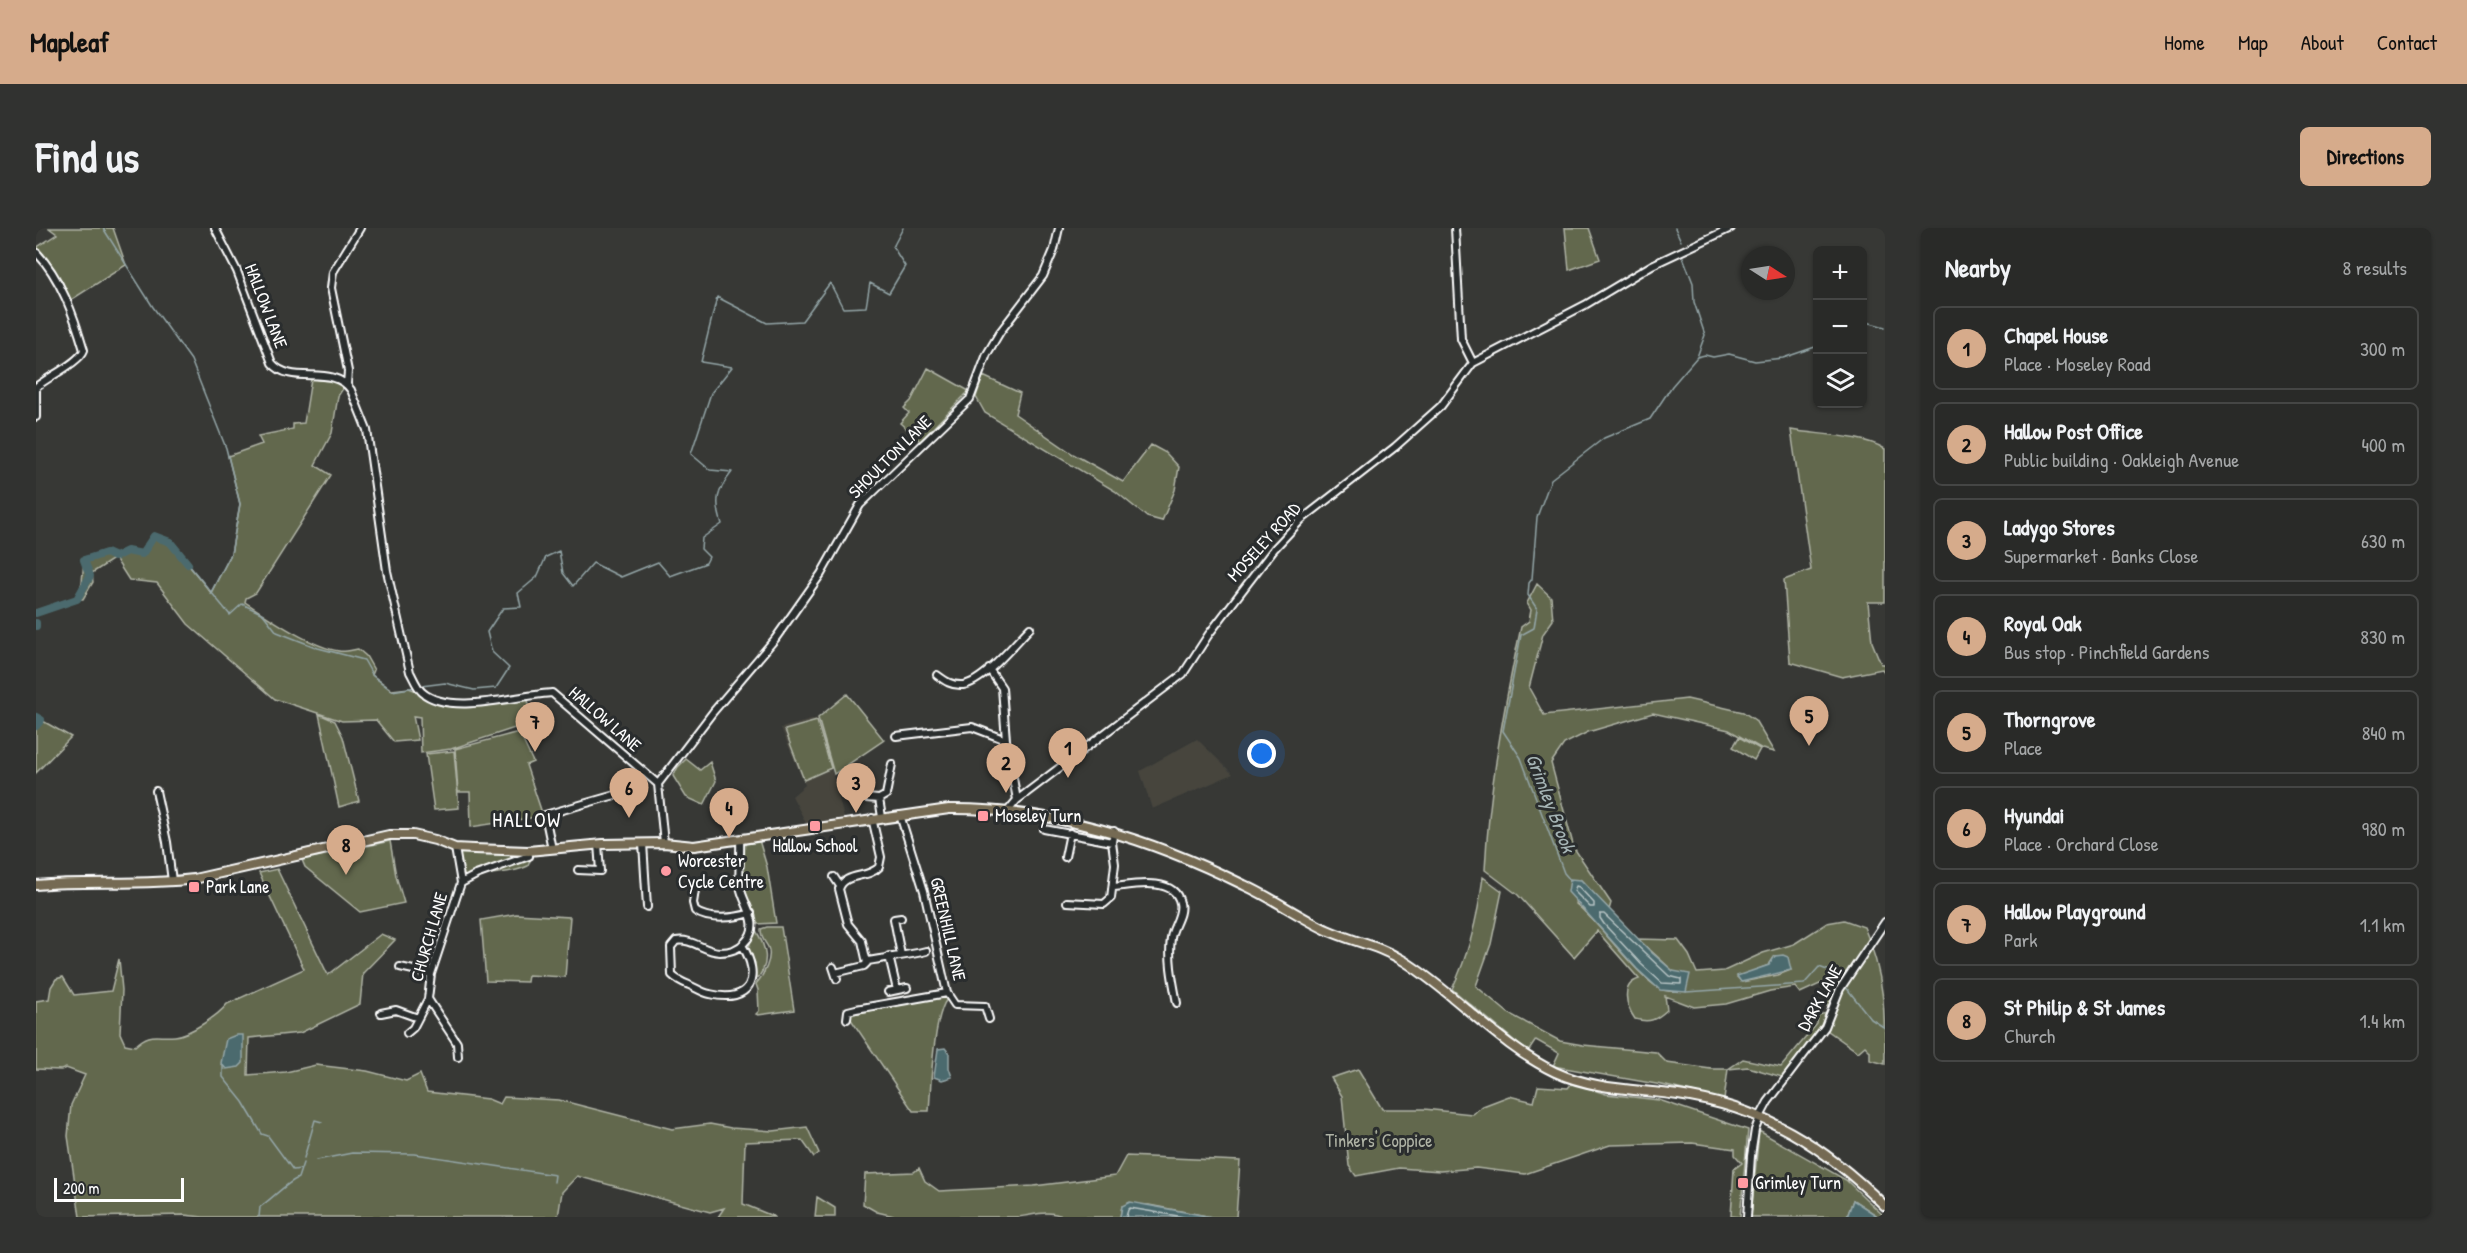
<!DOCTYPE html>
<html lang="en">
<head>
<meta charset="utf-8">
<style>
  :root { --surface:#292a28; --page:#313230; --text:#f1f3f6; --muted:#a5a7a8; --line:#454645; --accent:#d6ab8b }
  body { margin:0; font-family:"Patrick Hand",sans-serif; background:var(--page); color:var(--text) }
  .controls { position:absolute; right:18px; top:18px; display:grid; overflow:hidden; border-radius:9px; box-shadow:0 2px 4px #0004 }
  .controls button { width:54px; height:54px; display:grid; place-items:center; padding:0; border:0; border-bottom:2px solid var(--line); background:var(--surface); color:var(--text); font:30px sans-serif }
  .compass { position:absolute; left:1705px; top:18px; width:54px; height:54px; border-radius:50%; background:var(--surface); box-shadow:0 2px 4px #0004; rotate:102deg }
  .scale { position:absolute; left:18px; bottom:15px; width:130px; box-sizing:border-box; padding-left:6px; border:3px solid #fff; border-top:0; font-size:16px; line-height:21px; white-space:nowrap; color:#fff; -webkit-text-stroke:4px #2a2d2e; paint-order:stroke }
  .you { position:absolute; left:1226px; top:526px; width:21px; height:21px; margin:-15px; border:4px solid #fff; border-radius:50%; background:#1a73e8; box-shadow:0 0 0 9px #1a73e833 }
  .badge { display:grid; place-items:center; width:39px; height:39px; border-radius:50%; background:var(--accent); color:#111; font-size:20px; font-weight:700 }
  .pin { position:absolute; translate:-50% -50px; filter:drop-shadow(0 2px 3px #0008) }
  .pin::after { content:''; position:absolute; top:32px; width:21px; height:18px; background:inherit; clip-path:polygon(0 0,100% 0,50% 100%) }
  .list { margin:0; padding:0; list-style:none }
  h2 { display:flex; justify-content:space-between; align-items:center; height:78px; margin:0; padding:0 24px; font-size:26px }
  h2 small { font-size:20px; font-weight:400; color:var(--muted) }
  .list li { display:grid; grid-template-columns:39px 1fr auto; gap:18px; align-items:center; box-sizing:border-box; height:84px; margin:0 12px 12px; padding:0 12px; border:2px solid var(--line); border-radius:9px }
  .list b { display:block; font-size:22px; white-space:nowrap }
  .list p { margin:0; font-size:20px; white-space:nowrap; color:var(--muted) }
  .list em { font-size:20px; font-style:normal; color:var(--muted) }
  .icon { flex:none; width:33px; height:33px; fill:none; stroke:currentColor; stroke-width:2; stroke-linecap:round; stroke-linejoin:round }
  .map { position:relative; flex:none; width:1849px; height:989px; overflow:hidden; border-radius:9px }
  header { display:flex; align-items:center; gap:36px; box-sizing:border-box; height:84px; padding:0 30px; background:var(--accent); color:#111 }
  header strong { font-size:28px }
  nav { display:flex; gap:33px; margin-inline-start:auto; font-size:21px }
  .intro { display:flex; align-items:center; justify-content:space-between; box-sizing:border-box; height:144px; padding:0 36px }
  h1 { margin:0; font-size:42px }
  .button { padding:15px 27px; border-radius:9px; background:var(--accent); color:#111; font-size:21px; font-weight:700 }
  main { display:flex; gap:36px; padding:0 36px }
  aside { flex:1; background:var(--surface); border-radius:9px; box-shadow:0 2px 4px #0004 }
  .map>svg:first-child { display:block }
  .built { fill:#46453e }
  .green { fill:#62684e; stroke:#b0b4a6; stroke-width:1.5; fill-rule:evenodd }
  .water { fill:#4c6b6e; stroke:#94a6a8; stroke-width:1.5 }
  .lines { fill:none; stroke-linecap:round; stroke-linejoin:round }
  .shore { stroke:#b7c4c5; stroke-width:1.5 }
  .stream { stroke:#94a6a8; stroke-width:1.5 }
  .river { stroke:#4c6b6e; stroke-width:8 }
  .minor-casing { stroke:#fff; stroke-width:10 }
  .major-casing { stroke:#fff; stroke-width:12 }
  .minor { stroke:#2a2d2e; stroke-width:6 }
  .major { stroke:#746b52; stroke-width:8 }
  .poi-dot { fill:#ff9aa2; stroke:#2a2d2e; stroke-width:2 }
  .labels { text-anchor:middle; stroke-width:6; stroke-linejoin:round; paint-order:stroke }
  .street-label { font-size:18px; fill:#fff; stroke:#2a2d2e }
  .poi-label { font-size:18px; fill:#fff; stroke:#2a2d2e; text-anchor:start }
  .park-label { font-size:18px; fill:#b0b4a6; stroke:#2a2d2e }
  .water-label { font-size:20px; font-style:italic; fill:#a6b5b6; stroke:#2a2d2e }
  .quarter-label { font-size:21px; letter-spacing:1.5px; fill:#fff; stroke:#2a2d2e }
</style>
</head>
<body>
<header>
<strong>Mapleaf</strong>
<nav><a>Home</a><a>Map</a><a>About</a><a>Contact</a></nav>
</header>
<div class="intro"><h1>Find us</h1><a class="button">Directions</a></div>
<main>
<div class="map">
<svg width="1849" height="989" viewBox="0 0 1849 989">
  <rect width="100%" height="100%" fill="#373835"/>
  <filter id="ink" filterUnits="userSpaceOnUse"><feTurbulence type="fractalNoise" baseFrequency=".0167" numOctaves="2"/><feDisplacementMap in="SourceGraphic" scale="12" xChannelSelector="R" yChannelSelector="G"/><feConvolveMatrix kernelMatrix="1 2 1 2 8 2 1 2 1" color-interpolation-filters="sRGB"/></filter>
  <g filter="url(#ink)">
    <!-- built -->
    <path class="built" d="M 782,490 L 808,590 L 771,597 L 756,568 L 769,557 L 745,500 Z
      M 1161,511 L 1197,546 L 1116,581 L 1104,543 Z"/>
    <!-- green -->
    <path class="green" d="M 13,0 L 77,0 L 90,37 L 35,72 L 19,43 L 0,20 L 21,6 Z
      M 1529,0 L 1553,0 L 1564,31 L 1533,42 Z
      M 892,140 L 933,163 L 884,213 L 864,195 L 873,185 L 868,180 L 875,173 Z
      M 947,148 L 984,165 L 979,186 L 1037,226 L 1087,254 L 1115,217 L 1130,225 L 1143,239 L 1139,262 L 1126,293 L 1111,289 L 1079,263 L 949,185 L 940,169 Z
      M 275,151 L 300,154 L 308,159 L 302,168 L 296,205 L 279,237 L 295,247 L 220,365 L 210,370 L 209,374 C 233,390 275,419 303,423 C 308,424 316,422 322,421 L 330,428 L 338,442 L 336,447 L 356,462 L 373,460 L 416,477 L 492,472 L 494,481 L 486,483 L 480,490 L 488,497 L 415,521 L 385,525 L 384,489 L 377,488 L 382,512 L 358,514 L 340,492 L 306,493 L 239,471 L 152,396 L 121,355 L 93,352 L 79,330 L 56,345 L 57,354 L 47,371 L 41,371 L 46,354 L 48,332 L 70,325 L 79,329 L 91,323 L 106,326 L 118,308 L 134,314 L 175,365 L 195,326 L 204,276 L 192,228 L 226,216 L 222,208 L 257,201 L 257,196 L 268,195 Z
      M 1755,202 C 1782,207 1827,207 1849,221 L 1849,374 L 1832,374 L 1836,414 L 1845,436 L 1849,436 L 1849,445 L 1846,441 L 1806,449 L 1754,434 L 1748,352 L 1775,342 Z
      M 1501,356 L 1515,369 L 1517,392 L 1507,406 L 1493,460 L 1508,487 L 1651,471 L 1707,484 L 1719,492 L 1738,524 L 1726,521 L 1693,502 L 1617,485 L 1552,504 L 1528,516 L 1515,535 L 1538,620 L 1575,675 L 1573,682 L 1545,652 L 1540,676 C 1560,691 1608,757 1627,762 C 1634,764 1643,763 1650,763 L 1637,743 L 1602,711 L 1642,712 L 1653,727 L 1661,745 L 1688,743 L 1727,725 L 1758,716 L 1791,695 L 1808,692 L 1828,699 C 1849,747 1849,785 1849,836 L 1834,832 L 1834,823 L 1829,818 L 1822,824 L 1785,798 L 1746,849 L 1712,839 L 1692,841 L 1688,872 L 1626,857 L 1517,838 L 1523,825 L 1500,812 L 1492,824 L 1416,761 C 1433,726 1442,688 1447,649 L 1466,663 L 1455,716 L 1440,758 L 1472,785 L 1524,813 L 1547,817 L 1620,824 L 1631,835 L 1675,841 L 1692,841 L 1707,831 L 1745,839 L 1781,796 L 1782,787 L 1792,785 L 1792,780 L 1788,771 L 1793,758 L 1788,754 L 1764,765 L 1759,759 L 1734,763 L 1690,776 L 1658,779 L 1629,768 L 1631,782 C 1620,792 1614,795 1599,791 C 1590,778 1584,757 1603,751 L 1561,703 L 1538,729 L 1482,667 L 1449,642 C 1453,560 1468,479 1485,399 L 1493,393 L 1495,382 L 1491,375 ZM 1739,728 L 1755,742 L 1742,747 L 1706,754 L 1701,749 L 1733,737 Z
      M 811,466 L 848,512 L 798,546 L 782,490 Z
      M 283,486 L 299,493 L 307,509 L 323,573 L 303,579 Z
      M 5,492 L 35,509 L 0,545 L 0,498 Z
      M 781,493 L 795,540 L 768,552 L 749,502 Z
      M 483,504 L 497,534 L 490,537 L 507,588 L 435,599 L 434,564 L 422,564 L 419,521 Z
      M 1703,509 L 1724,521 L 1718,532 L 1697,519 Z
      M 418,523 L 423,580 L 398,582 L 390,526 Z
      M 650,531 L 664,542 L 674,534 L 680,553 L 668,577 L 650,569 L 637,548 L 642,539 Z
      M 723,612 L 731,639 L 740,695 L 721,696 L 720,687 L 707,661 L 707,619 L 711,614 Z
      M 354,613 L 360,648 L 368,675 L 324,684 L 269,639 L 266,632 Z
      M 422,624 C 446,629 472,621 496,628 L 492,638 C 469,649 450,641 425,655 Z
      M 241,641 L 292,747 L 345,706 L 359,712 L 327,745 L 324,776 L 264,805 L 213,810 L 212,847 L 250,844 L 280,837 L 331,843 L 370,853 L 384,846 L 391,864 L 452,871 L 464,876 L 468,869 L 523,872 L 636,901 L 674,896 L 695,900 L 737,903 L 771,899 L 783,925 L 778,929 L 766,912 L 709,914 L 707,976 L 739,989 L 682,989 L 688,980 L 674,984 L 541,948 L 526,964 L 522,989 L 167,989 L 148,987 L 44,989 L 32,908 L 35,877 L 49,847 L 30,840 L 25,842 L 0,841 L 0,773 L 13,771 L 15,759 L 20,751 L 27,749 L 38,767 L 75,763 L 83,731 L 86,762 L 84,805 L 89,816 L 99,818 C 115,803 120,810 139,808 C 153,807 183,787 191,776 L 268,741 L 223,645 Z
      M 480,686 L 534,689 L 529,749 L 492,747 L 491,754 L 450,753 L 445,692 Z
      M 731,699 L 745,699 L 758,782 L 722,787 L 720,786 L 723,783 L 722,762 L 720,756 C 727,748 737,731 732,719 C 728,712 725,710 725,701 Z
      M 719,701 C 730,718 736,737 718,754 L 719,735 L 712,722 Z
      M 906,768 L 911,771 C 897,789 895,858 893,883 L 877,883 L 812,787 Z
      M 1322,841 L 1346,881 L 1388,881 L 1436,886 L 1447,878 L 1473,868 L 1498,874 L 1502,858 L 1532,860 L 1536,855 L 1570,866 L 1623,872 L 1712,902 L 1704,989 L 1695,988 L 1698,941 L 1706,935 L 1699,927 L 1699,921 L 1656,915 L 1574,917 L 1489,946 L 1440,940 L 1404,943 L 1363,940 L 1320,948 L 1313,938 L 1306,868 L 1295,850 Z
      M 1723,903 L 1810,952 L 1849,989 L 1843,989 L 1817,972 L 1811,989 L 1715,989 Z
      M 1090,928 L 1204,933 L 1200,989 L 1176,989 L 1113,977 L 1086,978 L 1084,989 L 1028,989 C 1014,982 998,986 983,989 L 862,989 L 841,984 L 827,976 L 829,946 L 878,944 L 883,940 L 889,953 L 903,963 L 998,958 L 1079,948 Z
      M 781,969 L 799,980 L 799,989 L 779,989 Z"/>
    <!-- water -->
    <path class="water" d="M 1534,651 L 1545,652 L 1615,724 L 1637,743 L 1654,746 L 1650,764 L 1624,762 L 1601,741 L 1532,664 Z
      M 1747,727 L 1752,729 L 1755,742 L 1705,754 L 1701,748 L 1733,737 L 1739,728 Z
      M 200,807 L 207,807 L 207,835 L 203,839 L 190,841 L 185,835 L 190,811 Z
      M 909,820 L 913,825 L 913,840 L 916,849 L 906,852 L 898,849 L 902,821 Z
      M 1817,972 L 1843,989 L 1811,989 Z
      M 1094,974 L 1176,989 L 1084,989 L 1086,978 Z"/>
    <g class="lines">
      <!-- shore -->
      <path class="shore" d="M 1540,658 L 1543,659 L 1558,675 L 1558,679 L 1554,679 L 1538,663 Z
        M 1564,686 L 1568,686 L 1633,748 L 1645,751 L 1645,756 L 1626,755 L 1605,736 L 1568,696 L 1564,690 Z
        M 1090,989 L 1092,982 L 1094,980 L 1148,989"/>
      <!-- stream -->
      <path class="stream" d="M 67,0 L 117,79 L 155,132 L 190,220 L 204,276 L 195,326 L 174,366
        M 1639,0 L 1645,13
        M 1826,102 L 1827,93 L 1849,99
        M 1661,129 L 1669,127 L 1677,129 L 1693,126 L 1719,133 L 1747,130 L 1782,118
        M 152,336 L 194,387 L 206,376 L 227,386 L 241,404 L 282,420 L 328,432 L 337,448 L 356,463 L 380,459
        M 385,458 L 409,455 L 438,462 L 460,460 L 473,440 L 456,424 L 451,404 L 467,380 L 485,379 L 482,365 L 501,349 L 510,329 L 523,323 L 527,345 L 537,358 L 557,335 L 585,349 L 622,334 L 634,348 L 670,335 L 673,329 L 665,321 L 666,310 L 686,296 C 678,273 681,263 696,244 L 674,242 L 655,226 L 675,165 L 696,139 L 665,134 L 681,69 L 731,95 L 766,93 L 794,55 L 807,80 L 830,79 L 834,55 L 853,65 L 869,38 L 857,19 L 867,0
        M 1535,653 L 1528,645 L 1485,530 L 1467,503 L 1485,407 L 1498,400 L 1501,381 L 1492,367 L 1493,355 L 1496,351 L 1501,289 L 1515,251 L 1568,210 L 1614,191 L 1636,158 L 1661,129 L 1669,107 L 1658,74 L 1657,55 L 1647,29
        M 1809,758 L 1835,791 L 1849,800
        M 1650,764 L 1768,756 L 1783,739 L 1802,746 L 1807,754
        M 187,839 L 187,849 L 207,874 L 226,906 L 232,908 L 257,942 L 265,941
        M 268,930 L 279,892 L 286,894
        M 281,932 L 316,925 L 379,926 L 519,947 L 518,954
        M 223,989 L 224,979 C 237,970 249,956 262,950 L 267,935"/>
      <!-- river -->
      <path class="river" d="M 0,385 L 41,371 L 54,348 L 48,332 L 70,325 L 79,329 L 91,323 L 106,326 L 118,308 L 134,314 L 152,336
        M 0,395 L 0,398
        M 0,489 L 5,492 L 0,498"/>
      <!-- minor casing -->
      <g class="minor-casing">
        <path id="minor" d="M 179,0 L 201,43 L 236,135 C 256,159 296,135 315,162 L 331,202 L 351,343 L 374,444 C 378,451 380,458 386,464 C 413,488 483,467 516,465 L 622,556 L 628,615
          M 1419,0 L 1425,111 L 1437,135
          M 0,24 C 25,50 38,88 48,122 C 44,134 12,149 0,159 L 0,189
          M 311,156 L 312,143 L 295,60 L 297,44 L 324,0
          M 953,441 L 966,460 L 970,512
          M 901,447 C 909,453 916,458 927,457 C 948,454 979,415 994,400
          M 860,508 L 936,499 L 970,512 L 981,572
          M 622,556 L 677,484 L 739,411 L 785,346 L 824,277 L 934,171 L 951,126 L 964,104 L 1007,48 L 1018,22 L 1023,0
          M 822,556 L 830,570 L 843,571
          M 120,563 L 131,614 L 136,653
          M 971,584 L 981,572 L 1147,446 L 1173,406 L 1238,321 L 1265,292 L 1359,219 L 1405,178 L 1437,135 L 1549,77 L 1616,37 L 1695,0
          M 864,587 L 888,663 L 911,765 L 919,777 L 949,778 L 953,791
          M 846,589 L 843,571 L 850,567 L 856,536
          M 1008,601 L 1076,614 L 1078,603
          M 704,612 C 705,627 702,643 704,658 C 707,677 727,696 709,714 C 703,721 693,724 684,724 C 668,724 657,710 640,713 L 635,719 L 636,747 C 641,752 646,754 653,757 C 660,760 667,765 674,766 C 715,776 726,749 706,717
          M 607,615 L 611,679
          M 419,620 L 425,655 L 395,746 L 392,771 L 421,815 L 422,829
          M 516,621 L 509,587 L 586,565
          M 1029,629 L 1034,605
          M 542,642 L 564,643 L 562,616
          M 798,649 L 804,658
          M 425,655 L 440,647 L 493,628 L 492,623
          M 660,656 L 657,675 L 659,683 C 673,693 699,690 715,685
          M 1078,659 C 1096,657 1139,648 1144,675 C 1147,687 1136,699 1135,710 C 1132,732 1137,754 1141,775
          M 1031,674 L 1068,676 L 1075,670 L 1079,636 L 1076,614
          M 865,690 L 858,691 L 865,727
          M 853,728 L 861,762
          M 832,733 C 851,729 871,728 890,723
          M 364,739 L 395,746
          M 797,739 L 801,751
          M 799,745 L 828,738 L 831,735 L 826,713 L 812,696 L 803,661 C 809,644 832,651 843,639 L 845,629 L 836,590
          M 852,764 L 871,760
          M 345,785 L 360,782 L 382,790
          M 811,791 L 812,783 L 820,781 L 911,765
          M 371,805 L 377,800 L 392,771
          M 1711,989 L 1715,928 L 1719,902 L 1724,889 L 1732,874 L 1789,799 L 1804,761 L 1849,694"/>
      </g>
      <!-- major casing -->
      <g class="major-casing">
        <path id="major" d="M 0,657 C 52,652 105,658 158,651 L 353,607 L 377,607 L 399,612 L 419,620 L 438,621 L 492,623 L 567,616 L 628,615 L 658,618 L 913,581 C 1018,580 1115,611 1208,657 C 1237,670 1263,689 1291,702 C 1318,714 1342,717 1368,733 C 1421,766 1462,817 1519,844 C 1558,862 1601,861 1642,867 C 1728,879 1788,918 1849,978"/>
      </g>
      <!-- minor -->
      <use href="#minor" class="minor"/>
      <!-- major -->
      <use href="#major" class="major"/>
    </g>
  </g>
  <!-- markers -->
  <g class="poi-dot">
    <rect x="941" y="582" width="12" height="12" rx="3"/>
    <rect x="773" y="592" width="12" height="12" rx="3"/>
    <circle cx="630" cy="643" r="6"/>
    <rect x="152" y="653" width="12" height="12" rx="3"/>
    <rect x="1701" y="949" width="12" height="12" rx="3"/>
  </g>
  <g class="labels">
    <!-- street labels -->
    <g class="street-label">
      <text transform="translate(230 78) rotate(69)" y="6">HALLOW LANE</text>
      <text transform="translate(854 229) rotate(-45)" y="6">SHOULTON LANE</text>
      <text transform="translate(1228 314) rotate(-48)" y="6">MOSELEY ROAD</text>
      <text transform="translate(569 491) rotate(41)" y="6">HALLOW LANE</text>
      <text transform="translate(912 701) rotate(77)" y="6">GREENHILL LANE</text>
      <text transform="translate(393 709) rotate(-74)" y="6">CHURCH LANE</text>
      <text transform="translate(1784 770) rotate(-61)" y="6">DARK LANE</text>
    </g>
    <!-- poi labels -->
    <g class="poi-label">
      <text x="959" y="594">Moseley Turn</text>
      <text x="779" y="624" text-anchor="middle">Hallow School</text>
      <text x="642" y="639">Worcester<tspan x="642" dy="21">Cycle Centre</tspan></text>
      <text x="170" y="665">Park Lane</text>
      <text x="1719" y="961">Grimley Turn</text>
    </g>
    <!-- park labels -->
    <g class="park-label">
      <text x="1343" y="919">Tinkers' Coppice</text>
    </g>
    <!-- water labels -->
    <g class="water-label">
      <text transform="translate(1515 575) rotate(69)" y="7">Grimley Brook</text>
    </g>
    <!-- quarter labels -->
    <g class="quarter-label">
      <text x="491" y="599">HALLOW</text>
    </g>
  </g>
</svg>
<div class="controls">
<button>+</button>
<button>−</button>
<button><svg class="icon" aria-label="layers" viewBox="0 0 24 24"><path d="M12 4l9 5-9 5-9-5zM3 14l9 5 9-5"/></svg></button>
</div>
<svg class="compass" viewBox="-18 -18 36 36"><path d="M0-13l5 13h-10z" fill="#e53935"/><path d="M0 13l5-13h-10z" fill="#a5a7a8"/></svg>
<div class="scale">200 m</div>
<div class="you"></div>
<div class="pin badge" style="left:1032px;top:550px">1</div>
<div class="pin badge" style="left:970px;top:565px">2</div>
<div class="pin badge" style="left:820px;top:585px">3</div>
<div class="pin badge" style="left:693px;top:610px">4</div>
<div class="pin badge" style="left:1773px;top:518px">5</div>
<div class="pin badge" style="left:593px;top:590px">6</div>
<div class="pin badge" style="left:499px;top:524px">7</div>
<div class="pin badge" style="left:310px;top:647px">8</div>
</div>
<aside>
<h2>Nearby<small>8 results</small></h2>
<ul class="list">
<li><span class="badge">1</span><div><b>Chapel House</b><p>Place · Moseley Road</p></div><em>300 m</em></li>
<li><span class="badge">2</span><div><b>Hallow Post Office</b><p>Public building · Oakleigh Avenue</p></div><em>400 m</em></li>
<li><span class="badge">3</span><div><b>Ladygo Stores</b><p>Supermarket · Banks Close</p></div><em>630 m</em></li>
<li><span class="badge">4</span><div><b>Royal Oak</b><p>Bus stop · Pinchfield Gardens</p></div><em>830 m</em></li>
<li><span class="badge">5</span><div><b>Thorngrove</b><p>Place</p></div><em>840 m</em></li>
<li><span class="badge">6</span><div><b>Hyundai</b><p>Place · Orchard Close</p></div><em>980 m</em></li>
<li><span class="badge">7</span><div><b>Hallow Playground</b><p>Park</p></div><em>1.1 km</em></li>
<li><span class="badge">8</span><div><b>St Philip &amp; St James</b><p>Church</p></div><em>1.4 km</em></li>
</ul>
</aside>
</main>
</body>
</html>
